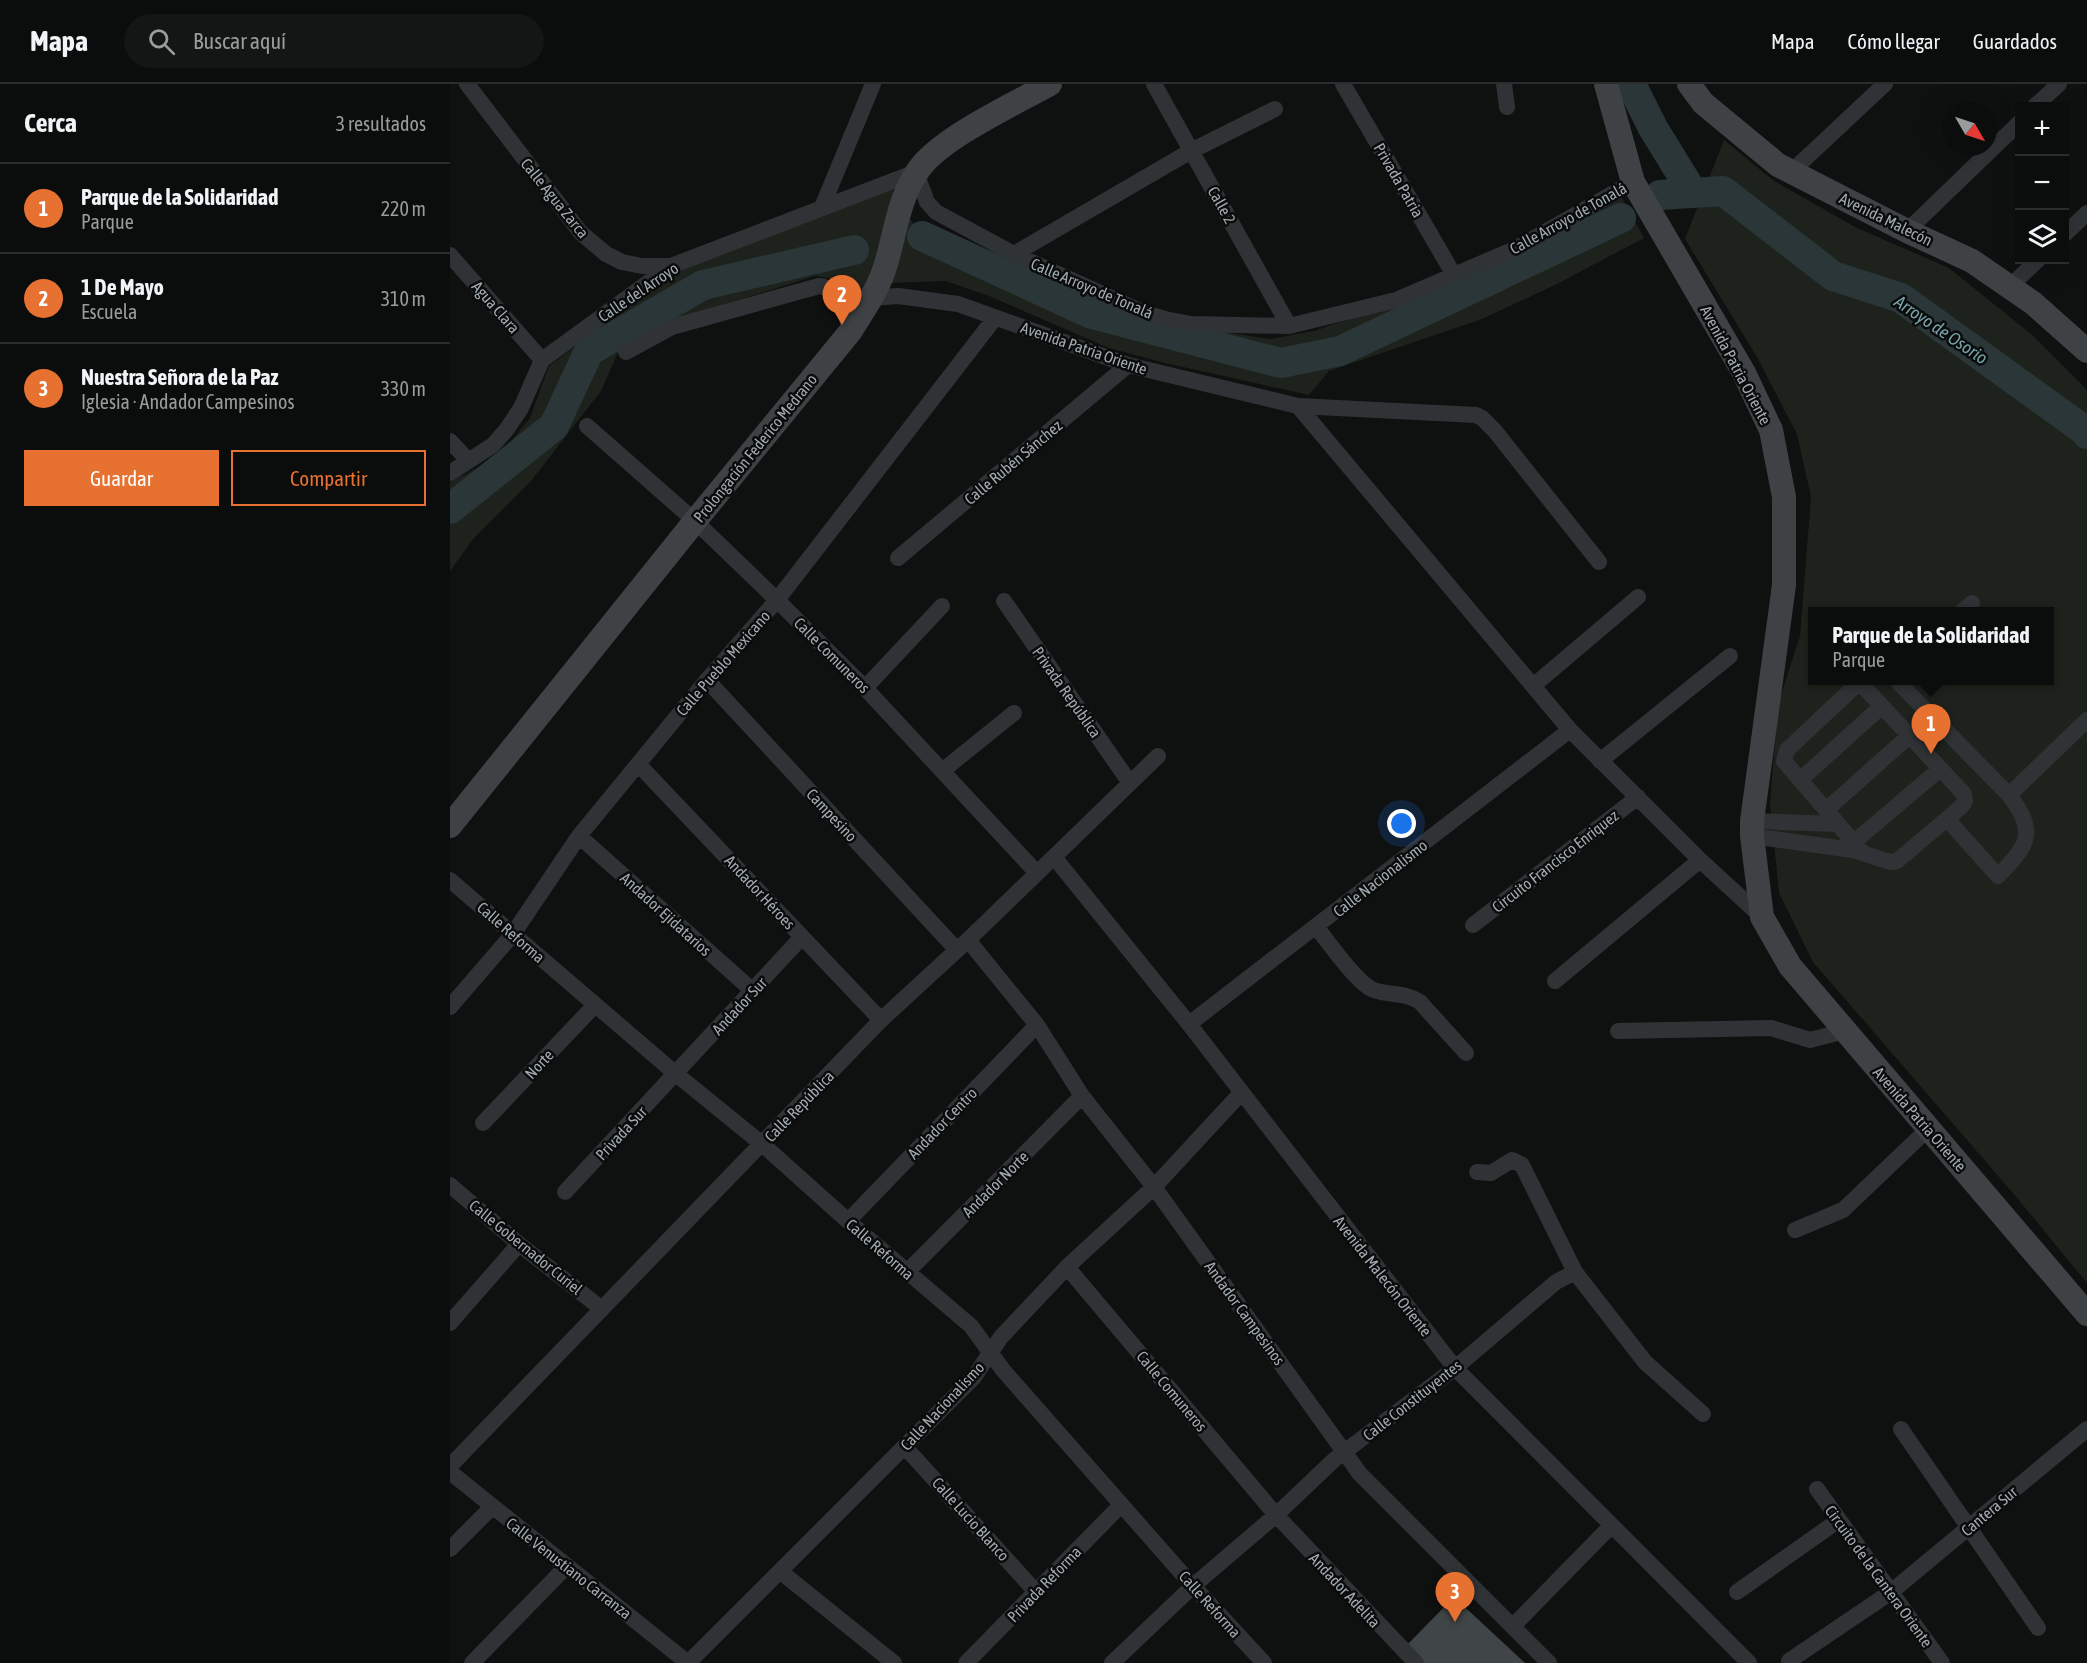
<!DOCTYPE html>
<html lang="es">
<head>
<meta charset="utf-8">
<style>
  :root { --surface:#0b0c0c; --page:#141515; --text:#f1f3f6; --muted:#9a9b9d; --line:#2b2c2d; --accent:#e67131 }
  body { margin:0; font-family:"Asap Condensed",sans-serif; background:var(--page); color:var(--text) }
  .controls { position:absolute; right:18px; top:18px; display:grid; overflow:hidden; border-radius:0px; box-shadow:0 6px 24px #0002 }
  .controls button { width:54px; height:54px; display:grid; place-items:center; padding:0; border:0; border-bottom:2px solid var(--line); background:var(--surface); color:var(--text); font:30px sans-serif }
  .compass { position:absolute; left:1493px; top:18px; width:54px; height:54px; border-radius:50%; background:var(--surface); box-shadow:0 6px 24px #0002; rotate:129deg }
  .you { position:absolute; left:952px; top:740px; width:21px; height:21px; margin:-15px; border:4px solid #fff; border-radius:50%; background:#1a73e8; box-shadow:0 0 0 9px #1a73e833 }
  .badge { display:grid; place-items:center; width:39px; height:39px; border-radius:50%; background:var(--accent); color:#fff; font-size:20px; font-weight:700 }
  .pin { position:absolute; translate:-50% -50px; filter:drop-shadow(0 2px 3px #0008) }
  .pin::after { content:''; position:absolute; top:32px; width:21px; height:18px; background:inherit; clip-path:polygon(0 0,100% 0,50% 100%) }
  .popup { position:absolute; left:1358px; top:523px; width:246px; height:78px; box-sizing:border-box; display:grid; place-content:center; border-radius:0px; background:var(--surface); filter:drop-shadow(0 2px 4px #0005); font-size:20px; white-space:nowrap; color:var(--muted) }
  .popup b { font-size:22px; color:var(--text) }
  .popup::after { content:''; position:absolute; left:50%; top:100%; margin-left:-12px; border:12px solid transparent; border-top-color:var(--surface) }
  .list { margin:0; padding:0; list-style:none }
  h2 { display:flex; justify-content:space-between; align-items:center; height:78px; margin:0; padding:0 24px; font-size:26px }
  h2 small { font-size:20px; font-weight:400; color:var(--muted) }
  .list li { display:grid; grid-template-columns:39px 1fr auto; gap:18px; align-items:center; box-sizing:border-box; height:90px; padding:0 24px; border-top:2px solid var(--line) }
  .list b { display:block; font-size:22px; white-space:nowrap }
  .list p { margin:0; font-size:20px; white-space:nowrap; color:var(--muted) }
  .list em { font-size:20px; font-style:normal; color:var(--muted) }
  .actions { display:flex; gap:12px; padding:18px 24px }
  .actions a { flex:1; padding:14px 0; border:2px solid var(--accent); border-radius:0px; text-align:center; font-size:21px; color:var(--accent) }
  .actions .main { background:var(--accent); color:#fff }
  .icon { flex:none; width:33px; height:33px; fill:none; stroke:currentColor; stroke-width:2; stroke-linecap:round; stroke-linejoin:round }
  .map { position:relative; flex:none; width:1637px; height:1579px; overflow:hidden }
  header { display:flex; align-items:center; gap:36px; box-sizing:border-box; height:84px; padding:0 30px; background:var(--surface); border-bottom:2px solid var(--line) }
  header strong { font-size:28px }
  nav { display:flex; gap:33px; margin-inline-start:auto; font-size:21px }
  .search { width:420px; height:54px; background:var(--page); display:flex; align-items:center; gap:15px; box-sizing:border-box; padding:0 21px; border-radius:33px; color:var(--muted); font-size:22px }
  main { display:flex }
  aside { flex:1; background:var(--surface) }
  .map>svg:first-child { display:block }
  .green { fill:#1d231c; fill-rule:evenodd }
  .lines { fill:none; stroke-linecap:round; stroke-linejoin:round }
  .river { stroke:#2a3638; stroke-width:30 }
  .building { fill:#404446; filter:url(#shadow) }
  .street { stroke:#303335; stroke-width:16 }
  .secondary { stroke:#3f4245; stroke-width:24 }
  .labels { text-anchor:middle; stroke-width:5; stroke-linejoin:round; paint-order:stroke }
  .street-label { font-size:16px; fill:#a1abb1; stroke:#0a0b0b }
  .water-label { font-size:18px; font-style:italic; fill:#79a3ab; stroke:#0a0b0b }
</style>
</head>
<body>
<header>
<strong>Mapa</strong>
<div class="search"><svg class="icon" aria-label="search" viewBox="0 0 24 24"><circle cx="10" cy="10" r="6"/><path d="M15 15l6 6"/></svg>Buscar aquí</div>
<nav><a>Mapa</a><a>Cómo llegar</a><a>Guardados</a></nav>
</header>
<main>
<aside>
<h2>Cerca<small>3 resultados</small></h2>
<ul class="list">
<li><span class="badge">1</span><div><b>Parque de la Solidaridad</b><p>Parque</p></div><em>220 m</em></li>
<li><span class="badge">2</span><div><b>1 De Mayo</b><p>Escuela</p></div><em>310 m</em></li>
<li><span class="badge">3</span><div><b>Nuestra Señora de la Paz</b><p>Iglesia · Andador Campesinos</p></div><em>330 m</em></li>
</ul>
<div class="actions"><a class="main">Guardar</a><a>Compartir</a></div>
</aside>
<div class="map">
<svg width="1637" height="1579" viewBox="0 0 1637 1579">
  <defs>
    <filter id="shadow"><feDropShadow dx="4.5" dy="4.5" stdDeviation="0" flood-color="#0009"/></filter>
  </defs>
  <rect width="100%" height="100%" fill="#0f1010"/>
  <!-- green -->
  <path class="green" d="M 1274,56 L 1324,97 L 1407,144 L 1499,184 L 1581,250 L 1637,306 L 1637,1199 L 1563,1109 L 1363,878 L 1329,809 L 1320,720 L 1328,620 L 1350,552 L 1361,413 L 1347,350 L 1307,273 L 1235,155 ZM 1362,528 L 1600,528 L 1600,596 L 1362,596 Z
    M 441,102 L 464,141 L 706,238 L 821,255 L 864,247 L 1020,194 L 1089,160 L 1171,112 L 1194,154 L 1107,200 L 1032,235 L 879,287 L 859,311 L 715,279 L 659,264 L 539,212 L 496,197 L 436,199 L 403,213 L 391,196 L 365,192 L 219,238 L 169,266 L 151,307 L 81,397 L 24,454 L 0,487 L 0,398 L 48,373 L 80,334 L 99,282 L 229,186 Z"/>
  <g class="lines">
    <!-- river -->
    <path class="river" d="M 1181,0 L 1203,44 L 1243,109
      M 1210,111 L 1273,107 L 1383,192 L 1451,214 L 1634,346 L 1637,350
      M 472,152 L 642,230 L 831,279 L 890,267 L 1171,134
      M 0,425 L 104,342 L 139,267 L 253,201 L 404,166"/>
  </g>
  <!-- building -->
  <path class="building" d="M 1004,1513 L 1075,1579 L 971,1579 L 954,1564 Z"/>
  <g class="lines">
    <!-- street -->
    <path class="street" d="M 17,0 L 131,149 L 156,170 L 172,178 L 192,182 L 221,182
      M 704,0 L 839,242
      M 893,0 L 1004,191
      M 1054,0 L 1057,23
      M 1585,22 L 1609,0
      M 1341,88 L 1435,0
      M 372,123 L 423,0
      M 1457,147 L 1570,38
      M 1614,151 L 1637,129
      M 564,170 L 741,67 L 825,25
      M 0,171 L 92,276
      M 1559,203 L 1588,176
      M 421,214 L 448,212 L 508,220 L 678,281 L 848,322 L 1026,331 L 1032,334 L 1045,347 L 1149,478
      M 176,268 L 222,243 L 369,202 C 393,204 395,228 400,248
      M 848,322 L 1120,646 L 1250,776 L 1312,833
      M 137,342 L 245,437 L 327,516 L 415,604 L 587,789
      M 0,357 L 18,376
      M 0,389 L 43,361 L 57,345 L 71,324 L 92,276 L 221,182 L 466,88 L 477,118 L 486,128 L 564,170 L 690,227 L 715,235 L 741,240 L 839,242 L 946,216 L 1067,164 L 1183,98
      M 448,474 L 678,281
      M 554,517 L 680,699
      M 1512,528 L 1522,519
      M 257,596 L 506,865
      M 1449,596 L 1449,599 L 1559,711 C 1588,749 1578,761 1548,792 L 1497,735
      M 1083,602 L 1188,513
      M 415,604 L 492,522
      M 1150,677 L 1280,572
      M 189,681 L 431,936
      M 492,687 L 564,629
      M 1350,696 L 1432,622
      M 1559,711 L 1637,636
      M 1376,726 L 1459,652
      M 1302,737 L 1388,740
      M 129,752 L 303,907
      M 1302,752 L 1403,766 L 1440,778 L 1447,777 L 1511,723 L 1515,717 L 1514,710 L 1414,603 L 1409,601 L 1403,604 L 1337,666 L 1334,677 L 1412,768
      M 1404,758 L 1490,685
      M 604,773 L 739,940 L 1005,1284 L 1299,1579
      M 0,796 L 226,990 L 312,1060 L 398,1137 L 521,1242 L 553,1286 L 743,1502 L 814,1579
      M 1023,841 L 1188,713
      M 866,843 C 879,858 907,900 924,906 C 940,912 956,908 970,918 L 1016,969
      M 518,856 L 587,941 L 632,1012 L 704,1103 L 910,1390 L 1099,1579
      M 1105,897 L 1250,776
      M 0,923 L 63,850 L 129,752 L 257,596 L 327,516 L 545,234
      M 739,940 L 1120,646
      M 1168,947 L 1321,944 L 1360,956 L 1395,947
      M 33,1039 L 145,921
      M 1027,1088 L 1041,1089 L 1062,1076 L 1072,1081 L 1125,1188 L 1195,1278 L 1253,1330
      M 0,1101 L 69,1160 L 152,1225
      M 115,1108 L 352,853
      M 398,1137 L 587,941
      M 1345,1146 L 1393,1126 L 1478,1045
      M 617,1183 L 826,1431 L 966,1579
      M 457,1188 L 632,1012
      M 0,1239 L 69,1160
      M 1451,1345 L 1588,1544
      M 455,1363 L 586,1508
      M 0,1382 L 431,936 L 518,856 L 708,672
      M 0,1388 L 238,1579
      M 1367,1405 L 1492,1579
      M 0,1465 L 42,1423
      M 331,1488 L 444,1579
      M 1287,1508 L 1389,1436
      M 1063,1542 L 1161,1442
      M 1339,1577 L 1441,1508 L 1637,1345
      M 22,1579 L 117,1482
      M 238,1579 L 524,1293 L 551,1253 L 617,1183 L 704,1103 L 791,1009
      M 516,1579 L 671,1421
      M 662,1579 L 743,1502 L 826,1431 L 885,1375 L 1005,1284 L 1106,1198 L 1125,1188"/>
    <!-- secondary -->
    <path class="secondary" d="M 1156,0 L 1183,98 L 1294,289 L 1321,346 L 1334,413 L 1334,501 L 1302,737 L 1302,752 L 1312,833 L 1340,882 L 1637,1230
      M 1239,0 L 1253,19 L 1328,81 L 1457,147 L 1522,177 L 1583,219 L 1637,267
      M 0,742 L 245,437 L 400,248 C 413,227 428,206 435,183 C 445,152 448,116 467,88 C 488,55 564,20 600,0"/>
  </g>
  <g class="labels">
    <!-- street labels -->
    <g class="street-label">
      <text transform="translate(949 96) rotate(60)" y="6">Privada Patria</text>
      <text transform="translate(105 114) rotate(51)" y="6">Calle Agua Zarca</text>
      <text transform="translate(772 121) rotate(61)" y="6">Calle 2</text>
      <text transform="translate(1118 134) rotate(-29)" y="6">Calle Arroyo de Tonalá</text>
      <text transform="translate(1436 135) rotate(26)" y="6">Avenida Malecón</text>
      <text transform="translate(642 204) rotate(23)" y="6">Calle Arroyo de Tonalá</text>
      <text transform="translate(188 208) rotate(-34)" y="6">Calle del Arroyo</text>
      <text transform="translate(46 223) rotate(49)" y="6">Agua Clara</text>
      <text transform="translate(634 264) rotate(19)" y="6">Avenida Patria Oriente</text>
      <text transform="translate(1286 281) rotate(62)" y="6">Avenida Patria Oriente</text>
      <text transform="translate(305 364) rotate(-51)" y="6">Prolongación Federico Medrano</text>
      <text transform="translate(563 378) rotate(-40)" y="6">Calle Rubén Sánchez</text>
      <text transform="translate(382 571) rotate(45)" y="6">Calle Comuneros</text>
      <text transform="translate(273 579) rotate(-49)" y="6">Calle Pueblo Mexicano</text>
      <text transform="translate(617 608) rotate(55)" y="6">Privada República</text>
      <text transform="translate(382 731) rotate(47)" y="6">Campesino</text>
      <text transform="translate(1105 777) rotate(-38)" y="6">Circuito Francisco Enriquez</text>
      <text transform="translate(930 794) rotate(-38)" y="6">Calle Nacionalismo</text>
      <text transform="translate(310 808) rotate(47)" y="6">Andador Héroes</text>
      <text transform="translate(216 830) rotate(42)" y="6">Andador Ejidatarios</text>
      <text transform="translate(61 848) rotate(41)" y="6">Calle Reforma</text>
      <text transform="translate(289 922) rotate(-47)" y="6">Andador Sur</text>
      <text transform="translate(89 980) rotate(-47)" y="6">Norte</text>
      <text transform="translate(349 1022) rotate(-46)" y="6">Calle República</text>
      <text transform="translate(1470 1035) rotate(49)" y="6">Avenida Patria Oriente</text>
      <text transform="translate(492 1039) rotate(-46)" y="6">Andador Centro</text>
      <text transform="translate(171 1049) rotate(-47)" y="6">Privada Sur</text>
      <text transform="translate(545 1100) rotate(-45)" y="6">Andador Norte</text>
      <text transform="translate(76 1163) rotate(39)" y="6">Calle Gobernador Curiel</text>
      <text transform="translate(430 1165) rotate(41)" y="6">Calle Reforma</text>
      <text transform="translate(933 1192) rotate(52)" y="6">Avenida Malecón Oriente</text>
      <text transform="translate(795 1229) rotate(54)" y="6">Andador Campesinos</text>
      <text transform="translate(722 1307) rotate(50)" y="6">Calle Comuneros</text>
      <text transform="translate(962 1316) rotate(-38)" y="6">Calle Constituyentes</text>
      <text transform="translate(492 1322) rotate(-47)" y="6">Calle Nacionalismo</text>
      <text transform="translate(1539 1427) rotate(-40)" y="6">Cantera Sur</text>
      <text transform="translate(521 1435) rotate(48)" y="6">Calle Lucio Blanco</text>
      <text transform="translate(119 1484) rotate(38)" y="6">Calle Venustiano Carranza</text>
      <text transform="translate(1429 1492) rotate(54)" y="6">Circuito de la Cantera Oriente</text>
      <text transform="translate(594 1500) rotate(-46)" y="6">Privada Reforma</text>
      <text transform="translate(895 1506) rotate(47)" y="6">Andador Adelita</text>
      <text transform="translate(760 1520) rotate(48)" y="6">Calle Reforma</text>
    </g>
    <!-- water labels -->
    <g class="water-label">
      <text transform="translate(1491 246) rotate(34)" y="6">Arroyo de Osorio</text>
    </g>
  </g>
</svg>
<div class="controls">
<button>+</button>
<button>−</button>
<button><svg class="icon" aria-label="layers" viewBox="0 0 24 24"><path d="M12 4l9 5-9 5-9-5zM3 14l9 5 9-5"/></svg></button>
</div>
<svg class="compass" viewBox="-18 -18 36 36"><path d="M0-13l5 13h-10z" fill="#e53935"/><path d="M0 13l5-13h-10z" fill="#9a9b9d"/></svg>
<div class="you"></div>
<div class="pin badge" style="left:1481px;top:670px">1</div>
<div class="popup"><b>Parque de la Solidaridad</b>Parque</div>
<div class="pin badge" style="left:392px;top:241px">2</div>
<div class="pin badge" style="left:1005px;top:1538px">3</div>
</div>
</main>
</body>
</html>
